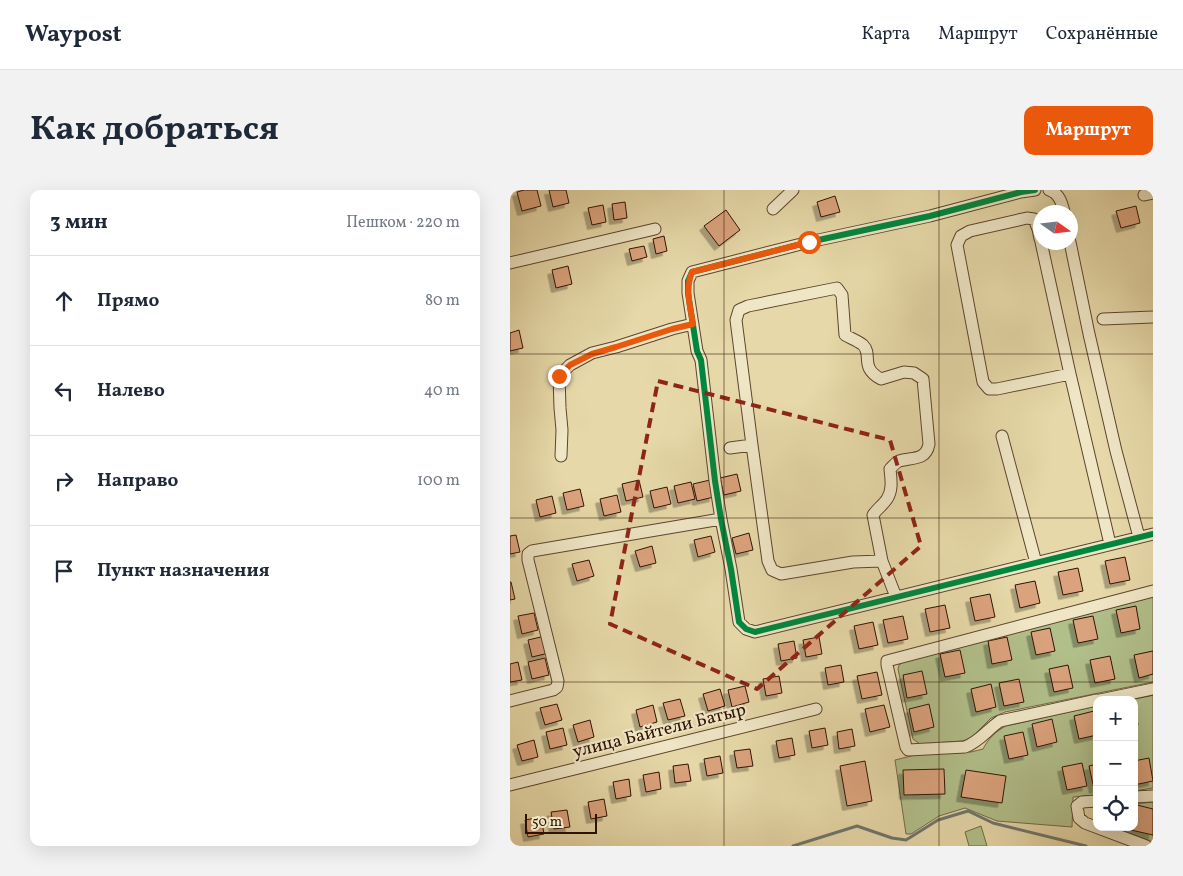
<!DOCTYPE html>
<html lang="ru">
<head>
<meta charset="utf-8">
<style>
  :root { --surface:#fff; --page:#f2f2f3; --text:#1f2937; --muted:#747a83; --line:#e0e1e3; --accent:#ea580c }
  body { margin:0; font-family:Vollkorn,serif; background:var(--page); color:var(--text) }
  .controls { position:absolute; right:15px; bottom:15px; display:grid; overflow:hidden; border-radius:10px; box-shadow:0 5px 20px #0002 }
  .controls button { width:45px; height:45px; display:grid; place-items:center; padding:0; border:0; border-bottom:1px solid var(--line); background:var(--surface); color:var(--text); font:25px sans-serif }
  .compass { position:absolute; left:523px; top:15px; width:45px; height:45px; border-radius:50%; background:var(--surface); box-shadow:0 5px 20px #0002; rotate:104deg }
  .scale { position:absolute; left:15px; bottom:12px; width:72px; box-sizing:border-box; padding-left:5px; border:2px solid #2f1304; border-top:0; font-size:14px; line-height:18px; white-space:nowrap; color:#2f1304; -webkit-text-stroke:4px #efe6c6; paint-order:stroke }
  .stop { position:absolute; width:15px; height:15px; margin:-11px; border:4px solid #ea580c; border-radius:50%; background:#fff }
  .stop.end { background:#ea580c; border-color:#fff; box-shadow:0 1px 5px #0008 }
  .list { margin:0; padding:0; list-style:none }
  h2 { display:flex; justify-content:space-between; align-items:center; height:65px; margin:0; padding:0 20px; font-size:21px }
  h2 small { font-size:16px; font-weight:400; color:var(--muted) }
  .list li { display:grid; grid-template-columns:32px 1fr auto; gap:15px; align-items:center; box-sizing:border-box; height:90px; padding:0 20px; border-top:1px solid var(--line) }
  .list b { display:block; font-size:19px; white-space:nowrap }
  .list em { font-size:16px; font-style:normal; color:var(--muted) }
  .icon { flex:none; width:28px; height:28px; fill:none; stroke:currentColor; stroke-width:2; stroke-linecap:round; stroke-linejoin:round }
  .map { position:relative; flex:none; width:643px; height:656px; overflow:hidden; border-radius:10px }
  header { display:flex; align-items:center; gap:30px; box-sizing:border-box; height:70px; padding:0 25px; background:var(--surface); border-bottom:1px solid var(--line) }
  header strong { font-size:24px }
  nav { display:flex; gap:28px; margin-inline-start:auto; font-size:18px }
  .intro { display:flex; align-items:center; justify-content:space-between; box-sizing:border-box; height:120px; padding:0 30px }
  h1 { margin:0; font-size:35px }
  .button { padding:12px 22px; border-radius:10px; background:var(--accent); color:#fff; font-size:18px; font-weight:700 }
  main { display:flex; gap:30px; padding:0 30px }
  aside { flex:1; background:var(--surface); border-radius:10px; box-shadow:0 5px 20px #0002 }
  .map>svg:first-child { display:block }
  .green { fill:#b1bf8a; stroke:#706947 }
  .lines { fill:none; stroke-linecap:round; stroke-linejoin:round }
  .stream { stroke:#6f756d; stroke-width:3 }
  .building { fill:#dba37d; stroke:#2f1304; filter:url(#shadow) }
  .minor-casing { stroke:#5d442d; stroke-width:13 }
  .minor { stroke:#efe6c6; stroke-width:11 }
  .cycleway-casing { stroke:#efe6c6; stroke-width:9 }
  .cycleway { stroke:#00873e; stroke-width:6 }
  .route { stroke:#ea580c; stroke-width:6 }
  .marked { fill:none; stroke:#8f2418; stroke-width:4; stroke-dasharray:10 6; stroke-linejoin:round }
  .grid { fill:none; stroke:#2f1304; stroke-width:1; stroke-opacity:0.55 }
  .labels { text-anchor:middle; stroke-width:4.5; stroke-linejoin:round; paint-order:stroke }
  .street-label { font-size:18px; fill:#2f1304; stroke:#efe6c6 }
</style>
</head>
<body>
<header>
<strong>Waypost</strong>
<nav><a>Карта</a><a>Маршрут</a><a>Сохранённые</a></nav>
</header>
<div class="intro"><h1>Как добраться</h1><a class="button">Маршрут</a></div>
<main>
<aside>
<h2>3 мин<small>Пешком · 220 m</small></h2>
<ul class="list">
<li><svg class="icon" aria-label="ahead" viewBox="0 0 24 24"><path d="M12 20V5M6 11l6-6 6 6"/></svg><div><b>Прямо</b></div><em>80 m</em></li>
<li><svg class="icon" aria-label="left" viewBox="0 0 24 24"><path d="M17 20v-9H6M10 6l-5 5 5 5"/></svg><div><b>Налево</b></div><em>40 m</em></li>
<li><svg class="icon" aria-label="right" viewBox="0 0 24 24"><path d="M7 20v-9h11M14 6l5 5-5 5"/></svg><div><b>Направо</b></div><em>100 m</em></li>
<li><svg class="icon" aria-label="arrive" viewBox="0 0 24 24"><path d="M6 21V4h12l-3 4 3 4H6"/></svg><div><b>Пункт назначения</b></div></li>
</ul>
</aside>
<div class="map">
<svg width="643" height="656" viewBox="0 0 643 656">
  <defs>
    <filter id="shadow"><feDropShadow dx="-4.5" dy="4.5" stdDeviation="0" flood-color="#0004"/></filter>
  </defs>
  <rect width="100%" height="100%" fill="#e6d8a8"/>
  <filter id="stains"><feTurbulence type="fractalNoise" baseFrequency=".004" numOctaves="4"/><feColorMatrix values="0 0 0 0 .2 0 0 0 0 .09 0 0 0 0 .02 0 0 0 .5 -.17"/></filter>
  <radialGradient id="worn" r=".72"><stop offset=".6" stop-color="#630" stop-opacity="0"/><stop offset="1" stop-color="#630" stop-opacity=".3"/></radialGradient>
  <!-- green -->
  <path class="green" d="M 643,407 L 643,492 L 495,522 L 481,528 L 461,548 L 452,551 L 410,554 L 403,549 L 388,479 L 389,475 L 395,471 Z
    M 643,505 L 643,598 L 624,601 L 624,510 L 619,510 Z
    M 587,516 L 587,605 L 563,607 L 562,637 L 487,631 L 455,618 L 429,626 L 401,644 L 396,644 L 385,570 L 409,564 L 461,562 L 473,559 C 478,549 486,541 496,536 Z
    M 643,612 L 643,652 L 603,637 L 624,637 L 624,614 Z
    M 471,636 L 477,656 L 459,656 L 455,642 Z"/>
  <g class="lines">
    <!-- stream -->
    <path class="stream" d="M 283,656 L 347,636 L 382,648 L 396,650 L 428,630 L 458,621 L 483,633 L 576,656"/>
  </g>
  <!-- building -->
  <path class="building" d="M 14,0 L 27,0 L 31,16 L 12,21 L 7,2 Z
    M 39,0 L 56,0 L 59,13 L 43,17 Z
    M 325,6 L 330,22 L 311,27 L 307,12 Z
    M 115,12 L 117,28 L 104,30 L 102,14 Z
    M 93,15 L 96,32 L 82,35 L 78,18 Z
    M 626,16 L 630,33 L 611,38 L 606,21 Z
    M 216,20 L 230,40 L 209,56 L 194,36 Z
    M 154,46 L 157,61 L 146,64 L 143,49 Z
    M 134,56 L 137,67 L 122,71 L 119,59 Z
    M 58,76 L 62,94 L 46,98 L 42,80 Z
    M 9,140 L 13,158 L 0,161 L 0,143 Z
    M 227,284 L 231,301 L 214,305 L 210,288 Z
    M 129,290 L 133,307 L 116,311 L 112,294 Z
    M 200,290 L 204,307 L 187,311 L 183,294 Z
    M 181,292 L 185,309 L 168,313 L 164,296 Z
    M 157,297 L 161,314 L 144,318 L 140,301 Z
    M 70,299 L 74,316 L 57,320 L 53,303 Z
    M 107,305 L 111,322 L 94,326 L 90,309 Z
    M 42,306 L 46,323 L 30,327 L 26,310 Z
    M 239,343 L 243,360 L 226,364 L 222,348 Z
    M 6,345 L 10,362 L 0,364 L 0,346 Z
    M 201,346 L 205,362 L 188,367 L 184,350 Z
    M 142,356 L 146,373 L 130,377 L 125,361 Z
    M 615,367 L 620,390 L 600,394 L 595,371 Z
    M 79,370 L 84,386 L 67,391 L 62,374 Z
    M 568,378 L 573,401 L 553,405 L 548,382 Z
    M 525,391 L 530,413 L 510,418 L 505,395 Z
    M 0,392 L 1,392 L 5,409 L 0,410 Z
    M 480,404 L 485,427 L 465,431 L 460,408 Z
    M 435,415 L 440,438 L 420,442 L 415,419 Z
    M 626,416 L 630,439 L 611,443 L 606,420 Z
    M 24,423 L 28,440 L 12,444 L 8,426 Z
    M 393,426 L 398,449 L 378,453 L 373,430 Z
    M 583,426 L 588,449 L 568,453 L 563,430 Z
    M 363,432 L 368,455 L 349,459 L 344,436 Z
    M 540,438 L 545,461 L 526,465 L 521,442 Z
    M 35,446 L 39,463 L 22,467 L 18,450 Z
    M 309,447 L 312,464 L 296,467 L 293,450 Z
    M 497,447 L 502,470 L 482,474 L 478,451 Z
    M 284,451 L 287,468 L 271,471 L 268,454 Z
    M 450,460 L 455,483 L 435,487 L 430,464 Z
    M 643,461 L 643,484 L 629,488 L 624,465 Z
    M 600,466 L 605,489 L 585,493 L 580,470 Z
    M 35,468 L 39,485 L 22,489 L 18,472 Z
    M 8,472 L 12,490 L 0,492 L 0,474 Z
    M 331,475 L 334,492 L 318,495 L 315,478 Z
    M 558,475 L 563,498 L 544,502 L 539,479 Z
    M 412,481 L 417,504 L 397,508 L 393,485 Z
    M 367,482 L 372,505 L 352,509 L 347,486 Z
    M 269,486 L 272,503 L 256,506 L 253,489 Z
    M 509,489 L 514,512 L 494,516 L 489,493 Z
    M 481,494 L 486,517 L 466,522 L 461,499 Z
    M 235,496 L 239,512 L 222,517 L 218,500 Z
    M 210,499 L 215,516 L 198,521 L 193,504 Z
    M 170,509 L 175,526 L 158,530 L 153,513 Z
    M 47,514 L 52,530 L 35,535 L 30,518 Z
    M 419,514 L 424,537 L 404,542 L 399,519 Z
    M 143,515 L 147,532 L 130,537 L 126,520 Z
    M 374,515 L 380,537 L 360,542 L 355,519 Z
    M 624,516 L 628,535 L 624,536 Z
    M 584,521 L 587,534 L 587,545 L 569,549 L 564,526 Z
    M 542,529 L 547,552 L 527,557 L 522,534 Z
    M 80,530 L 84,547 L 68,552 L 63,535 Z
    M 53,538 L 57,555 L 40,559 L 36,542 Z
    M 315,538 L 318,555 L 302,558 L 299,541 Z
    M 342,539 L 345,556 L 329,559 L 327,542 Z
    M 513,542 L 518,565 L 499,569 L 494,546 Z
    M 282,548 L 285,565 L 269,568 L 266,551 Z
    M 24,550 L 28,567 L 12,571 L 7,555 Z
    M 240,559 L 243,576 L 227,578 L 224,561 Z
    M 210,566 L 213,583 L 197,586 L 194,569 Z
    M 639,568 L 643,591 L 624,595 L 624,571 Z
    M 355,571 L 362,611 L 337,616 L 330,576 Z
    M 572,573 L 577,596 L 557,600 L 552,577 Z
    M 178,574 L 181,591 L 165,593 L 163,576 Z
    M 587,574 L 587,598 L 584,599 L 579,576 Z
    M 434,579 L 435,604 L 394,605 L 393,580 Z
    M 456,580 L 496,586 L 492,613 L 451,607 Z
    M 149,582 L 151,599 L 136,602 L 133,585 Z
    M 119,589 L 121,606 L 106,609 L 103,592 Z
    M 94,609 L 97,626 L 81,629 L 78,612 Z
    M 627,615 L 643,619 L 643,645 L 621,640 L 621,637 L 624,637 L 624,626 Z
    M 57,620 L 60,637 L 44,639 L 41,622 Z
    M 31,627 L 34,644 L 18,647 L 15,630 Z"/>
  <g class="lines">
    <!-- minor casing -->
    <g class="minor-casing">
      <path id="minor" d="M 525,0 L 511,2 L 420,26 L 299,52 L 182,82 L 178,91 L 178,103 L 187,161 L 191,170 L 205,291 L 211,329 L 221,379 L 229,432 L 236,439 L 245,442 L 643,344
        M 539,0 C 549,3 552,13 554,22
        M 634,5 L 643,3
        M 263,19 L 283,0
        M 530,49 L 528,39 L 524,29 L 517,28 L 460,41 L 451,46 L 447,55 L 473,192 L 479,199 L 487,199 L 560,184
        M 531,52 L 560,184 L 600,354
        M 560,52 L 579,144 L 606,261 L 629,347
        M 0,73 L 145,39
        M 593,129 L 643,127
        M 492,246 L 526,373
        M 220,258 L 242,255
        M 51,266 L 52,240 L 50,218 L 49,186 L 60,175 L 82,163 L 106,157 L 162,139 L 183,134
        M 372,371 L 343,372 L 271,384 L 262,380 L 258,371 L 242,255 L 226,130 L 229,120 L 238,116 L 327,98 L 332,105 L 335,145 C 340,148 348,151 353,155 C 363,165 349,177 371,189 L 394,182 L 404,183 L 413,189 L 419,254 C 416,271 402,267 389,271 C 385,273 383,276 380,279 C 381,289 383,300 377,309 C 373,315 367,319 363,325 L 372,371 L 386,407
        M 587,510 L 490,531 C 478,539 469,552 455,557 L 398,560 L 396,557 L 377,475 L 377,471 L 643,401
        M 590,510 L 643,499
        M 0,511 L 43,500 L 47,497 L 48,491 L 18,370 L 18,364 L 22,361 L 211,329
        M 0,595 L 306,519
        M 624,607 L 643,606
        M 587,611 L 572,612 L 567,616 L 569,628 L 575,633 L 636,656"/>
    </g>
    <!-- minor -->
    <use href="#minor" class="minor"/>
    <!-- cycleway casing -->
    <g class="cycleway-casing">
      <path id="cycleway" d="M 525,0 L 511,2 L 420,26 L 299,52 L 182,82 L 178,91 L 178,103 L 187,161 L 191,170 L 205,291 L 211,329 L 221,379 L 229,432 L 236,439 L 245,442 L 643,344"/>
    </g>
    <!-- cycleway -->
    <use href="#cycleway" class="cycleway"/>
  </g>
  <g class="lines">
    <!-- route -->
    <path class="route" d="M 49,186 L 60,175 L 82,164 L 106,157 L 162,139 L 183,134 C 180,116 175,99 182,82 L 299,52"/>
  </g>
  <!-- marked area -->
  <path class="marked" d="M 148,191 L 380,250 L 411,356 L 247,499 L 100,434 Z"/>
  <!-- grid -->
  <path class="grid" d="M 214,0 L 214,656M 429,0 L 429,656M 0,164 L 643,164M 0,328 L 643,328M 0,492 L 643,492"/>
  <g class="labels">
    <!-- street labels -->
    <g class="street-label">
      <text transform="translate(149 540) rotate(-14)" y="6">улица Байтели Батыр</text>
    </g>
  </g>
  <rect width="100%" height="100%" filter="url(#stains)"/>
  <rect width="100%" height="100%" fill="url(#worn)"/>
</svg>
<div class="controls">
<button>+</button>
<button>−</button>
<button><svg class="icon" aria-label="locate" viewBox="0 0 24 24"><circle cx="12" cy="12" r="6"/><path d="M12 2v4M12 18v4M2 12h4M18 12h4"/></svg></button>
</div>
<svg class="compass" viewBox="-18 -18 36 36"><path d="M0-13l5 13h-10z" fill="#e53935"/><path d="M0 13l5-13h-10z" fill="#747a83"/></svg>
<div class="scale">50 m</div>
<div class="stop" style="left:299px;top:52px"></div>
<div class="stop end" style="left:49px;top:186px"></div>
</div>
</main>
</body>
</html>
